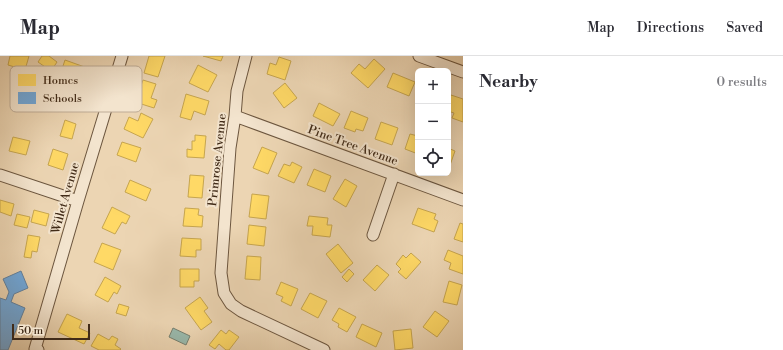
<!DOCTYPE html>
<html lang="en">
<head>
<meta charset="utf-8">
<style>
  :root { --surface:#fff; --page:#f7f7f7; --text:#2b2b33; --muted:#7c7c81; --line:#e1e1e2 }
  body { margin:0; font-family:"Libre Bodoni",serif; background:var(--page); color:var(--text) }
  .controls { position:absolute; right:12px; top:12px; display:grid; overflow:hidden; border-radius:6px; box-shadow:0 4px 16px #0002 }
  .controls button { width:36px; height:36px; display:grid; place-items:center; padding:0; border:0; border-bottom:1px solid var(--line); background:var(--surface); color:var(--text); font:20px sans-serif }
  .scale { position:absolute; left:12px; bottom:10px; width:78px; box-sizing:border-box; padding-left:4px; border:2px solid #412b18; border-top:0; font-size:11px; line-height:14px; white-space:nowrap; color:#412b18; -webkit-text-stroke:3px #f3e4ce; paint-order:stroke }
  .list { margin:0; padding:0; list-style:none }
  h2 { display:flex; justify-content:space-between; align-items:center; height:52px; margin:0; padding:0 16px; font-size:17px }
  h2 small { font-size:13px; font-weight:400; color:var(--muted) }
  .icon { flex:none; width:22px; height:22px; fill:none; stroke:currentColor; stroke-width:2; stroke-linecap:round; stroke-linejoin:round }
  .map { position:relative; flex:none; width:463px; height:294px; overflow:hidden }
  header { display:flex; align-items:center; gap:24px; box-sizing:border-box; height:56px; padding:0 20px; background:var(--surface); border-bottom:1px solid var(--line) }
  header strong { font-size:19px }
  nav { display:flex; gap:22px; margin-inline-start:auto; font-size:14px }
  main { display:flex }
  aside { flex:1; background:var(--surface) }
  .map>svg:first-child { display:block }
  .water { fill:#99b9ac; stroke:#768071 }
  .homes { fill:#ffd966; stroke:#c6a54f }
  .schools { fill:#6fa8dc; stroke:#6182a1 }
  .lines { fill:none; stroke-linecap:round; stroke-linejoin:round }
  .street-casing { stroke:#6c563f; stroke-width:13 }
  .street { stroke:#f3e4ce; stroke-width:11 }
  .labels { text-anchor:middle; stroke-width:4; stroke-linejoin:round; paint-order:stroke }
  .street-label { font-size:12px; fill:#412b18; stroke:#f3e4ce }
  .key { fill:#f3e4ce; stroke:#beac97; stroke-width:1 }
  .key-label { font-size:11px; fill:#412b18 }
</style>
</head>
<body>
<header>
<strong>Map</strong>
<nav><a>Map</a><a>Directions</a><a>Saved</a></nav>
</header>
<main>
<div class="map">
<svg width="463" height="294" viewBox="0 0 463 294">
  <rect width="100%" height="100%" fill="#ecd5b3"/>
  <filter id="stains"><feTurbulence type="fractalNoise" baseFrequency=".005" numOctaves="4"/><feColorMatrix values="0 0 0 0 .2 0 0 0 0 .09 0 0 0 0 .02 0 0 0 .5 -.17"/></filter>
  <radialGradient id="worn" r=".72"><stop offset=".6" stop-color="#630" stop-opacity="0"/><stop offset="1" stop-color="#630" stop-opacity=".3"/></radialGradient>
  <!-- water -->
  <path class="water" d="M 173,272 L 190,280 L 186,289 L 169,281 Z"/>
  <!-- homes -->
  <path class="homes" d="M 10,0 L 29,0 L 25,14 L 8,9 Z
    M 42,0 L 49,0 L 57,6 L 51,15 L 38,6 Z
    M 149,0 L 165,0 L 158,21 L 144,17 Z
    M 203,0 L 223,0 L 221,5 Z
    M 279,1 L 291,5 L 285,24 L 267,18 L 270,7 L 276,9 Z
    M 374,3 L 385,13 L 368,32 L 351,17 L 359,8 L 365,13 Z
    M 65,4 L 93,14 L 88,30 L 81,28 L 82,23 L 61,16 Z
    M 198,9 L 217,19 L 208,36 L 189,27 Z
    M 393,17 L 415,26 L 409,40 L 387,31 Z
    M 143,24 L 156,28 L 151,42 L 157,44 L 154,52 L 135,46 Z
    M 285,27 L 297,42 L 284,52 L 273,37 Z
    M 186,38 L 209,45 L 205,59 L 194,55 L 191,64 L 180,61 Z
    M 451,39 L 463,43 L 463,66 L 452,62 L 454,57 L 448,55 L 448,47 Z
    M 319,47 L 340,58 L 333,70 L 313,60 Z
    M 351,55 L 368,62 L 363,75 L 356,73 L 355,76 L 344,72 Z
    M 141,57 L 153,63 L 143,82 L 124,73 L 129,61 L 138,65 Z
    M 65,64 L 76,68 L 72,83 L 60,80 Z
    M 381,66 L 398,72 L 392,89 L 375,83 Z
    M 410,78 L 418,80 L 418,98 L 405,93 Z
    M 195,79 L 206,80 L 204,102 L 187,101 L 187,93 L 192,94 L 192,85 L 195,85 Z
    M 13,81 L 30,85 L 26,99 L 9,95 Z
    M 122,86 L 141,92 L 136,106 L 117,99 Z
    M 262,91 L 277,97 L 268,118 L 253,112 Z
    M 448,92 L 455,95 L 449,112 L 448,111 Z
    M 53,93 L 68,98 L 63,114 L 48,109 Z
    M 292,106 L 302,111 L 294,127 L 278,120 L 284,108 L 290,110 Z
    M 314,113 L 331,120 L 325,136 L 307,129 Z
    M 190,119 L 204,120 L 202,142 L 188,141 Z
    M 345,123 L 357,130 L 346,151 L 333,143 Z
    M 130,124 L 151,133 L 146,145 L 125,136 Z
    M 252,138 L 269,140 L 266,163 L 249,161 Z
    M 0,144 L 14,148 L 11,160 L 0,156 Z
    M 112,151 L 130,160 L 126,168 L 122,166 L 115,178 L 102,172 Z
    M 185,152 L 199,153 L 198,159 L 203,160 L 202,171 L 183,170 Z
    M 418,152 L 436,158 L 434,163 L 438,165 L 434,176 L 412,168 Z
    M 34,154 L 49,158 L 46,170 L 31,166 Z
    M 17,158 L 30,161 L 27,172 L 14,169 Z
    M 309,160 L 328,162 L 327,169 L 332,169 L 330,181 L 312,179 L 313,170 L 307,170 Z
    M 460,167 L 463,168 L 463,186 L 454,183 Z
    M 249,169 L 266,171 L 264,190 L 247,188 Z
    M 28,179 L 40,181 L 37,196 L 32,195 L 31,202 L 24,201 Z
    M 182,182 L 201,183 L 201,194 L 196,194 L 196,201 L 180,200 Z
    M 102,187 L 121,194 L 113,214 L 94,206 Z
    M 338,188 L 353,207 L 341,217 L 326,198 Z
    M 448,194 L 463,200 L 463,218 L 449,213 L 451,207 L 444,204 Z
    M 411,197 L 421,206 L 406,223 L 398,216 L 401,213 L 396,208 L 403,199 L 406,202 Z
    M 247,200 L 261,201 L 260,224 L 245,223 Z
    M 377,209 L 389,219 L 375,235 L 363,224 Z
    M 180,213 L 199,213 L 199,225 L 194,225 L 194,231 L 180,231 Z
    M 349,213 L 354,218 L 347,226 L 342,221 Z
    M 105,221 L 121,230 L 117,238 L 114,236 L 108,246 L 95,239 Z
    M 449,225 L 462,229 L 457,249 L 443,246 Z
    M 281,226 L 298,233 L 291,250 L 281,245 L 283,241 L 276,238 Z
    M 310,237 L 327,245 L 318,262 L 301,253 Z
    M 200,241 L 208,252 L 204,255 L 212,266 L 201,274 L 185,252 Z
    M 119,248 L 129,251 L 126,260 L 116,257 Z
    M 339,252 L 356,261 L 347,276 L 338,271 L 339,268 L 332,264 Z
    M 435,255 L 449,265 L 437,281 L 423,271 Z
    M 67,258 L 82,265 L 79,272 L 90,277 L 84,288 L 58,276 Z
    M 362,268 L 382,277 L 376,291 L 356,281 Z
    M 411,273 L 413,292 L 395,294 L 393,275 Z
    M 221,274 L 226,278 L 229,274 L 239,281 L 229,294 L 226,294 L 219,288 L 215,293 L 209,289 Z
    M 98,278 L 109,284 L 112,280 L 118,283 L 115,289 L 121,293 L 120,294 L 99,294 L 91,290 Z"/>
  <!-- schools -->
  <path class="schools" d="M 21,215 L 28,232 L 14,238 L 11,246 L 25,252 L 8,294 L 0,294 L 0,242 L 6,244 L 9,236 L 3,223 Z"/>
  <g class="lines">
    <!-- street casing -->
    <g class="street-casing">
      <path id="street" d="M 246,0 L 237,35 L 235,60 L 230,92 L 221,217 L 224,237 L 231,248 L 241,255 L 324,294
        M 419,0 L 463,16
        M 235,60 L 463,144
        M 0,119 L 78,145
        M 373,179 L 394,118
        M 38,294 L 35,293 L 78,145 L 122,0"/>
    </g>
    <!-- street -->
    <use href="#street" class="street"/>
  </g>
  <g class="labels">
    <!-- street labels -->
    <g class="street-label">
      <text transform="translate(353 89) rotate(20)" y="4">Pine Tree Avenue</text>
      <text transform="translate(217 104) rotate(-84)" y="4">Primrose Avenue</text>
      <text transform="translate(65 142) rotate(-74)" y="4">Willet Avenue</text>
    </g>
  </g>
  <!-- legend -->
  <rect x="10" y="10" width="132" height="46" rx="6" class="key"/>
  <rect x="18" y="18" width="18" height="12" fill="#ffd966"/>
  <rect x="18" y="36" width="18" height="12" fill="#6fa8dc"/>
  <g class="key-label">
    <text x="43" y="28">Homes</text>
    <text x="43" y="46">Schools</text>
  </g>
  <rect width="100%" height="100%" filter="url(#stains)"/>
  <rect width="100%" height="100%" fill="url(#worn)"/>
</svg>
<div class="controls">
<button>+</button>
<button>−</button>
<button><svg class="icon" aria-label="locate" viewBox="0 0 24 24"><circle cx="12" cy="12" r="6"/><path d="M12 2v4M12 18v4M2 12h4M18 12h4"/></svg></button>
</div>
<div class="scale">50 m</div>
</div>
<aside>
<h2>Nearby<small>0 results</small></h2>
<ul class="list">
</ul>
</aside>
</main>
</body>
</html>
